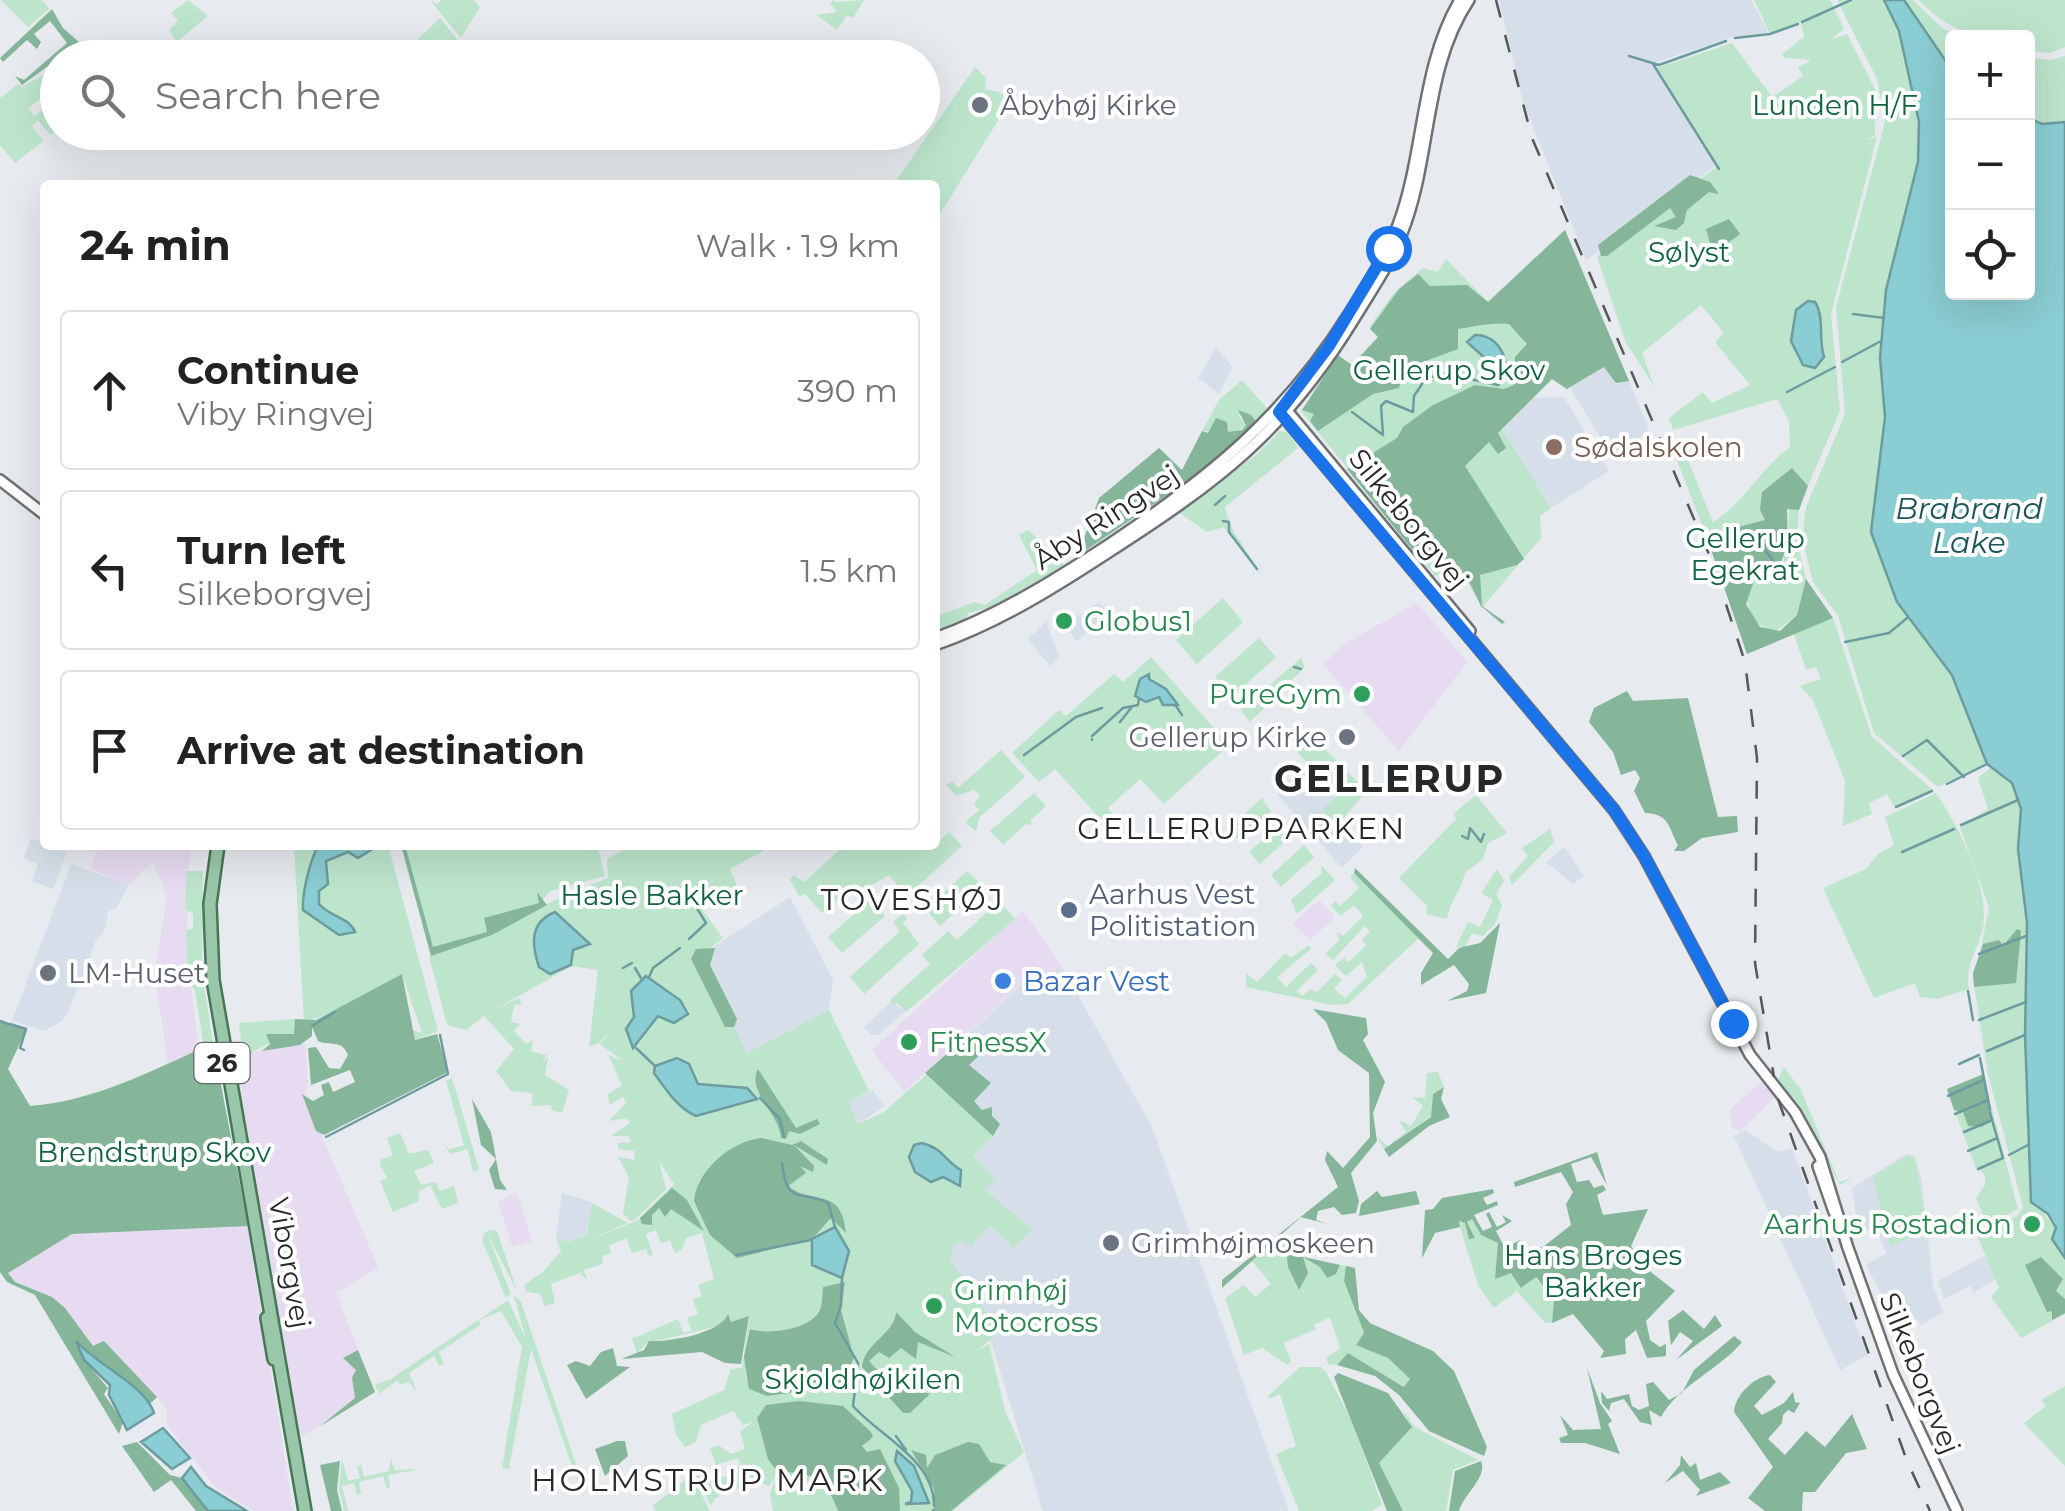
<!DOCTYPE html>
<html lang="en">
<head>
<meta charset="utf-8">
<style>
  :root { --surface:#fff; --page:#f2f2f2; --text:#222; --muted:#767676; --line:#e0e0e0 }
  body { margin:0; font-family:Montserrat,sans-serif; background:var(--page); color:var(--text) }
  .controls { position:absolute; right:30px; top:30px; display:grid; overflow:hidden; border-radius:10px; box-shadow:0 10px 40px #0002 }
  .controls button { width:90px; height:90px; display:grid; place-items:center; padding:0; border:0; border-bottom:2px solid var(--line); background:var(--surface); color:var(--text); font:50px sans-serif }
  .stop { position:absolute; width:30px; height:30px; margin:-22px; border:8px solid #1a73e8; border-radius:50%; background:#fff }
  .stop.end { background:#1a73e8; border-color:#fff; box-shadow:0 2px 10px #0008 }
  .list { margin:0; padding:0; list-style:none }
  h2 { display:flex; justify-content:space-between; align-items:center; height:130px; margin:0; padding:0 40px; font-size:42px }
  h2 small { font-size:32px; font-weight:400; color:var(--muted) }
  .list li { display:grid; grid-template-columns:65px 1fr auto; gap:30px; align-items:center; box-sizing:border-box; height:160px; margin:0 20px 20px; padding:0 20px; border:2px solid var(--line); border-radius:10px }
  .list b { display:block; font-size:38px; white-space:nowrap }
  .list p { margin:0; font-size:32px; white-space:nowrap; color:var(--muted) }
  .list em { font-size:32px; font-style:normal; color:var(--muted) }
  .icon { flex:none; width:55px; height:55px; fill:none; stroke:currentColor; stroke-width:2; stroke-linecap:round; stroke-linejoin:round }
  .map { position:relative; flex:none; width:2065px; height:1511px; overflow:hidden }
  .search { position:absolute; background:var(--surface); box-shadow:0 10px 40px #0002; left:40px; top:40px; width:900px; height:110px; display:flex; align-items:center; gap:25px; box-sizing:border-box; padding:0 35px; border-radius:55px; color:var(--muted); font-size:38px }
  .panel { position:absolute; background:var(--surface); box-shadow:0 10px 40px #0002; left:40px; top:180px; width:900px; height:670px; border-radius:10px }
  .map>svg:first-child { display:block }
  .commercial { fill:#e6dbf0 }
  .built { fill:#d6dfe9 }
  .green { fill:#bde5cc }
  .forest { fill:#85b699 }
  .water { fill:#8acdd2; stroke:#6c9c9f; stroke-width:2.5 }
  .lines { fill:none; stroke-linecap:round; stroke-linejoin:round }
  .stream { stroke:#6c9c9f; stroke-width:2.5 }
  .secondary-casing { stroke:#6f7175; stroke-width:14 }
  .primary-casing { stroke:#467757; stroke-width:16 }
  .secondary { stroke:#fff; stroke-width:9 }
  .primary { stroke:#9ac7a9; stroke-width:11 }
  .rail { stroke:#555759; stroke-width:2.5; stroke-dasharray:18 18; stroke-linecap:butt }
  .route { stroke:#1a73e8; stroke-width:12 }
  .worship-dot { fill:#6b7280; stroke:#fff; stroke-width:4 }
  .education-dot { fill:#8d6e63; stroke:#fff; stroke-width:4 }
  .leisure-dot { fill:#2e9e5b; stroke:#fff; stroke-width:4 }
  .service-dot { fill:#5c6f8a; stroke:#fff; stroke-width:4 }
  .shop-dot { fill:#3f7fe0; stroke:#fff; stroke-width:4 }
  .labels { text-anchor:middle; stroke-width:8; stroke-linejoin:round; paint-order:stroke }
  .shield { fill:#fff; stroke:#686869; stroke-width:2.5 }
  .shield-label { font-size:25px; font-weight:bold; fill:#272829 }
  .worship-label { font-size:28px; fill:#5b616d; stroke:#fff; text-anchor:start }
  .park-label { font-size:28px; fill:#11643f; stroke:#fff }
  .education-label { font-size:28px; fill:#785e54; stroke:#fff; text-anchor:start }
  .street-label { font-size:28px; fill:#272829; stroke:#fff }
  .leisure-label { font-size:28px; fill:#27864d; stroke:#fff; text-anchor:start }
  .service-label { font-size:28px; fill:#4e5e75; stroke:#fff; text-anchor:start }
  .shop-label { font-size:28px; fill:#366cbe; stroke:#fff; text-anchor:start }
  .water-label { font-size:30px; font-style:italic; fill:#1d565a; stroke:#fff }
  .neighbourhood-label { font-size:30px; letter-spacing:2.5px; fill:#272829; stroke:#fff }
  .quarter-label { font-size:32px; letter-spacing:2.5px; fill:#272829; stroke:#fff }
  .district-label { font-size:38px; font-weight:bold; letter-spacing:2.5px; fill:#272829; stroke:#fff }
</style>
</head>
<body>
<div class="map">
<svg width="2065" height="1511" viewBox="0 0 2065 1511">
  <rect width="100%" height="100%" fill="#e7eaee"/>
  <!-- commercial -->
  <path class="commercial" d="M 1417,603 L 1467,662 L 1399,751 L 1323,664 L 1345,644 Z
    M 100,845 L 184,845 L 190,849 L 186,948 L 199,1049 L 168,1063 L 155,975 L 166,901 L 162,881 L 152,863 L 129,885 L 90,869 Z
    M 1319,900 L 1335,917 L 1310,940 L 1293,923 Z
    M 1023,911 L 1061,965 L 1040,985 L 1030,976 L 904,1092 L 872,1050 Z
    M 305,1044 L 308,1086 L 304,1094 L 378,1267 L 336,1293 L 374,1391 L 299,1438 L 237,1070 L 251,1053 Z
    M 1761,1082 L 1775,1097 L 1740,1131 L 1732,1128 L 1729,1111 Z
    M 517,1193 L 532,1241 L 512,1247 L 498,1201 Z
    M 172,1226 L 248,1226 L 293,1511 L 254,1511 L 216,1488 L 167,1425 L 167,1409 L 104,1341 L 93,1347 L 52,1297 L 15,1282 L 8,1273 L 72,1234 Z"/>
  <!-- built -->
  <path class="built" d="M 1499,0 L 1751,0 L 1768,32 L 1732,37 L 1654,63 L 1717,165 L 1586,260 L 1523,102 Z
    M 1216,348 L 1233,367 L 1219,394 L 1198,378 Z
    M 1604,367 L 1617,384 L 1629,381 L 1649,429 L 1616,463 L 1570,388 Z
    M 1564,397 L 1609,471 L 1551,508 L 1502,430 L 1533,398 Z
    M 1099,602 L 1107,610 L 1105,616 L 1077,641 L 1064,626 Z
    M 1046,621 L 1059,657 L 1050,666 L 1028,639 Z
    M 1319,759 L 1341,785 L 1338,795 L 1322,809 L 1331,820 L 1341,821 L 1363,847 L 1342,868 L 1278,795 L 1279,787 Z
    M 31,838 L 67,852 L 53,889 L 32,881 L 38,864 L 24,858 Z
    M 1564,847 L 1584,876 L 1573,884 L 1546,862 Z
    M 71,864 L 129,885 L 115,910 L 109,909 L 104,932 L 96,940 L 70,1008 L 62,1021 L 44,1031 L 12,1021 Z
    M 790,897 L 833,980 L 829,1010 L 747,1054 L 698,957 Z
    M 1061,965 L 1152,1127 L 1289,1511 L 1043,1511 L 990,1338 L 951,1261 L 951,1243 L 983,1190 L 974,1157 L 992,1135 L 926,1073 L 1031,976 L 1040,985 Z
    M 891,1002 L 905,1011 L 879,1035 L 871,1035 L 864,1027 Z
    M 872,1090 L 885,1106 L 858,1124 L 849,1102 Z
    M 1745,1130 L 1778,1152 L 1792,1148 L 1867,1355 L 1840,1370 L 1734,1136 Z
    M 1906,1154 L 1915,1157 L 1921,1177 L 1933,1285 L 1943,1312 L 1921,1325 L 1914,1316 L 1898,1327 L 1866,1265 L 1886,1253 L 1876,1228 L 1862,1232 L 1858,1229 L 1852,1188 Z
    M 562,1193 L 592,1202 L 586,1235 L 568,1242 L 556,1237 Z
    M 1986,1255 L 1996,1279 L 1974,1292 L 1970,1286 L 1944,1299 L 1938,1281 Z"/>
  <!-- green -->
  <path class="green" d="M 1,0 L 42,0 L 49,9 L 28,27 Z
    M 188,0 L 208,16 L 177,42 L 169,30 L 178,21 L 171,13 Z
    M 430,0 L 437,4 L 442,0 L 474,0 L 480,7 L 461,38 Z
    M 833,0 L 837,2 L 864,0 L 853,18 L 847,15 L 837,30 L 817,15 L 837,12 L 830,3 Z
    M 1754,0 L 1830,0 L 1844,29 L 1830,40 L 1847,34 L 1876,91 L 1875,136 L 1865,140 L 1877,137 L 1831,314 L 1840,411 L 1808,486 L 1797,476 L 1766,520 L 1706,535 L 1676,458 L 1685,453 L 1713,522 C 1745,502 1760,469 1790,447 L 1789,421 L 1777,399 L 1673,430 L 1669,418 L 1703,392 L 1712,403 L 1750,385 L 1715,342 L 1724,333 L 1701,305 L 1642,353 L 1655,388 L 1625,341 L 1597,257 L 1718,166 L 1657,68 L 1732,43 L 1772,97 L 1803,76 L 1798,68 L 1811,60 L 1784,58 L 1782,54 L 1804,37 L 1801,22 L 1770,34 Z
    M 1837,0 L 1884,0 L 1899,31 L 1919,122 L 1918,162 L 1886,290 L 1880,358 L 1885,417 L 1871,532 L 1897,602 L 1952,675 L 1987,764 L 1938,787 L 1874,733 L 1838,616 L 1813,582 L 1802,538 L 1806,507 L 1845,414 L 1836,307 L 1885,122 L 1877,79 Z
    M 1904,0 L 1913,0 L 1942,28 L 1962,37 L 1952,38 L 1952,70 Z
    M 1918,0 L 2065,0 L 2065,47 L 2050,53 L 2028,51 L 2028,38 C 1976,38 1956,36 1918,0 Z
    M 440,18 L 461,44 L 446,57 L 406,57 L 404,53 Z
    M 2065,56 L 2065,122 L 2042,124 L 2028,118 L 2028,58 L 2050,60 Z
    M 975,67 L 986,78 L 985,89 L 1000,92 L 1009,103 L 935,222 L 935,185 L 893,185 Z
    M 43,75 L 53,88 L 28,109 L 35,116 L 57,98 L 57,130 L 51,135 L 38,121 L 32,126 L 43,141 L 15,163 L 0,145 L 0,98 L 18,84 L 22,87 Z
    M 1565,230 L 1629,381 L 1616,383 L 1604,367 L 1567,389 L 1552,379 L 1502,429 L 1551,508 L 1540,516 L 1541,538 L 1482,608 L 1464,575 L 1451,571 L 1435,576 L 1301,411 L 1338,358 L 1351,368 L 1379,336 L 1370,326 L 1393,294 L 1423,268 L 1438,272 L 1446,259 L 1488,302 Z
    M 1242,380 L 1266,407 L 1266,415 L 1257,423 L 1237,414 L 1246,425 L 1236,433 L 1202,431 L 1219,400 Z
    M 1280,431 L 1288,432 L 1298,448 L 1225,507 L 1231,527 L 1262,576 L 1224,527 L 1207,532 L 1178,512 L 1257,454 Z
    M 1789,507 L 1799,510 L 1797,541 L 1806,579 L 1797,615 L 1775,632 L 1754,622 L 1746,598 L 1754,581 L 1779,571 L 1788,546 Z
    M 1028,530 L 1064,565 L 996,606 L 968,613 L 966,620 L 935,633 L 935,617 L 974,602 L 985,605 L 1037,570 L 1019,535 Z
    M 1223,598 L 1243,622 L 1197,664 L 1176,640 Z
    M 1833,618 L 1872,737 L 1933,790 L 1895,808 L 1887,794 L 1869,803 L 1872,814 L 1843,826 L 1845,781 L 1813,700 L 1800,686 L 1821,679 L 1816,667 L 1806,670 L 1794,634 Z
    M 1259,638 L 1276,657 L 1233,696 L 1215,677 Z
    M 1151,657 L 1229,745 L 1164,804 L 1140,779 L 1108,808 L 1119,824 L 1114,834 L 1055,769 L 1039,782 L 1012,753 L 1059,710 L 1066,716 L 1114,674 L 1123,682 Z
    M 1301,658 L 1305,667 L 1250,722 L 1241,710 Z
    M 1307,731 L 1363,787 L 1365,793 L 1341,821 L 1331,821 L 1322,809 L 1338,795 L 1341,785 L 1319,760 L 1306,762 L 1295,749 Z
    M 1001,750 L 1025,777 L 979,818 L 976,831 L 965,822 L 979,810 L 974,803 L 980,796 L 974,790 L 956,796 L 946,785 L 952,781 L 958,788 Z
    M 1991,767 L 2012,783 L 2021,809 L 2018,849 L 2027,923 L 2025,1035 L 2031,1172 L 2035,1203 L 2056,1228 L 2052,1239 L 2065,1258 L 2065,1314 L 2021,1338 L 1991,1297 L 1999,1288 L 1977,1235 L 2017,1216 L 2023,1207 L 1988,1074 L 1974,986 L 1989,907 L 1960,827 L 1988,809 L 1978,778 Z
    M 1034,793 L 1046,806 L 1030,821 L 1033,825 L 1026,824 L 1003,845 L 990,831 Z
    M 1936,793 C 1958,826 1990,885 1983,927 C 1979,949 1964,966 1969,989 L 1937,999 L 1920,997 L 1915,983 L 1874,998 L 1823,888 L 1866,869 L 1878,854 L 1894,845 L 1885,817 Z
    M 1476,795 L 1507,833 L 1488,843 L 1483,859 L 1465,873 C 1460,893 1450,901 1447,919 L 1426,914 L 1427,906 L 1399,878 L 1456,819 L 1454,813 Z
    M 1262,798 L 1271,812 L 1239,840 L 1229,828 Z
    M 1280,825 L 1291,836 L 1260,864 L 1249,852 Z
    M 1550,829 L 1554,842 L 1512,885 L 1509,877 L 1528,856 L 1522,848 Z
    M 949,832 L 962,846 L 907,896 L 889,875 L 865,889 L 855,883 L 822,913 L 805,894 L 799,896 L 790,880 L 794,875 L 804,882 L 845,845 L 935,845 Z
    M 294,845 L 388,845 L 438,1031 L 415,1040 L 412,1030 L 422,1033 L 402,974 L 353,1003 L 304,1023 Z
    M 401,845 L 597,845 L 605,876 L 550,891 L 538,906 L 484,919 L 487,932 L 430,951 Z
    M 633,845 L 775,845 L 730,869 L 737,885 L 701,908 L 723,938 L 699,957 L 747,1053 L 829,1010 L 869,1091 L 849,1102 L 858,1124 L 884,1112 L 927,1074 L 993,1136 L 974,1156 L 995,1179 L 984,1190 L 1033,1229 L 1013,1248 L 990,1225 L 971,1246 L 963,1240 L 952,1245 L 951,1261 L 1000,1331 L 977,1351 L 989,1344 L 1006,1414 L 1024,1452 L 953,1511 L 773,1511 L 770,1494 L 776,1476 L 769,1486 L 755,1481 L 715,1498 L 711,1506 L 696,1476 L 706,1473 L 719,1478 L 734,1474 L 740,1465 L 738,1458 L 716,1465 L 710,1448 L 718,1445 L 731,1454 L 745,1449 L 740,1431 L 753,1422 L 743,1425 L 733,1411 L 701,1425 L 696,1442 L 685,1447 L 676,1435 L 672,1414 L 724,1390 L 731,1369 L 742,1368 L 749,1317 L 731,1322 L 728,1316 L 719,1326 L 647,1343 L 637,1353 L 632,1339 L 678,1319 L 683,1333 L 691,1331 L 687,1318 L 698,1314 L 693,1300 L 702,1296 L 698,1285 L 714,1279 L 702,1233 L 686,1238 L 682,1249 L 675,1253 L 670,1240 L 661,1243 L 656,1230 L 646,1234 L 653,1255 L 649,1256 L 646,1249 L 632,1253 L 626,1238 L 609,1246 L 611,1253 L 602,1256 L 603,1264 L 584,1270 L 587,1280 L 580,1273 L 551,1284 L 555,1303 L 545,1306 L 540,1294 L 527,1292 L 524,1285 L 543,1272 L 561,1251 L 556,1237 L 568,1242 L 587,1235 L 592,1203 L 628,1223 L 572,1247 L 638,1220 L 674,1184 L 659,1161 L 666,1189 L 636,1219 L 630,1221 L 623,1213 L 629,1177 L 618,1157 L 635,1160 L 634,1151 L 618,1149 L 618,1143 L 631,1142 L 628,1136 L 611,1136 L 630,1123 L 626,1118 L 609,1121 L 626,1103 L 623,1097 L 609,1105 L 608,1094 L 622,1085 L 608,1055 L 623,1061 L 600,1044 L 614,1027 L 599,1043 L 589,1047 L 598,970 L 572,966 L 492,1011 L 519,998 L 522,1004 L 514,1005 L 511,1022 L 520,1024 L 514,1031 L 526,1044 L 533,1040 L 531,1051 L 546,1055 L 543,1062 L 548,1057 L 545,1075 L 569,1090 L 562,1113 L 552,1110 L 551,1105 L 532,1106 L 532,1093 L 511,1091 L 496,1071 L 514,1049 L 484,1016 L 466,1030 L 447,1025 L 429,956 C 491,933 547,901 608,878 L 607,859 Z
    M 1304,845 L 1314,857 L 1281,887 L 1271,875 Z
    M 1321,865 L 1335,880 L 1297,914 L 1291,900 L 1322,873 Z
    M 1497,869 L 1504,881 L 1496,894 L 1502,905 L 1495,924 L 1483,936 L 1472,933 L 1465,947 L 1456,947 L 1468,922 L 1480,927 L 1493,900 L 1481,893 Z
    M 187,871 L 203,871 L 202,972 L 213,1043 L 204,1047 L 195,991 L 183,969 L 187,968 L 186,930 L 193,929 L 193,914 L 185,909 Z
    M 967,871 L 983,886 L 940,926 L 926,909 Z
    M 1354,873 L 1420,937 L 1348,1004 L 1332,1005 L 1246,987 L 1246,973 L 1257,982 L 1285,953 L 1291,958 L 1309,945 L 1311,949 L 1277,977 L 1286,987 L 1311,963 L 1318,970 L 1297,991 L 1302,996 L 1311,989 L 1316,993 L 1335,974 L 1342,980 L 1334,989 L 1345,998 L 1367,977 L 1362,962 L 1346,976 L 1335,965 L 1344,958 L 1349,962 L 1366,945 L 1362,940 L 1370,931 L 1365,926 L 1333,960 L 1325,954 L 1340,939 L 1336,932 L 1343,936 L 1363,916 L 1354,905 L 1341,916 L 1331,906 L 1335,901 L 1340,906 L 1359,888 L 1350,877 Z
    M 870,900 L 885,916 L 842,953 L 828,937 Z
    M 999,901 L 1015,919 L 906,1012 L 897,1003 L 894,1005 L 890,1000 L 930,964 L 922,955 L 948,931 L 957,940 Z
    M 903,914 L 907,918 L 903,923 L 919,944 L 864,994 L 850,977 L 900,931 L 893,922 Z
    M 295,1019 L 297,1032 C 275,1040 262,1047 243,1057 L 239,1023 Z
    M 1784,1067 L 1801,1090 L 1839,1182 L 1852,1178 L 1840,1185 L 1797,1107 L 1777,1082 Z
    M 1438,1072 L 1444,1087 L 1433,1094 L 1431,1116 L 1384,1149 L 1377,1137 L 1388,1146 L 1406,1132 L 1399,1120 L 1411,1126 L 1423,1106 L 1412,1097 L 1425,1098 L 1427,1073 Z
    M 1983,1074 L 2018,1209 L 2000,1219 L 1995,1216 L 1987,1224 L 1976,1198 L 1985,1185 L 1985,1175 L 1975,1166 L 1947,1089 Z
    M 452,1078 L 479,1169 L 473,1172 L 468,1149 L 450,1154 L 442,1140 L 449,1150 L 464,1145 L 446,1081 Z
    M 400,1133 L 409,1154 L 428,1150 L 434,1163 L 414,1171 L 421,1185 L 436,1182 L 440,1191 L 454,1186 L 458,1203 L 442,1209 L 430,1185 L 418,1192 L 419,1201 L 393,1212 L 380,1181 L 387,1178 L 380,1165 L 381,1159 L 393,1156 L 387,1138 Z
    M 1909,1155 L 1915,1157 L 1927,1229 L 1890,1247 L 1873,1176 Z
    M 1472,1219 L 1481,1235 L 1498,1242 L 1500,1257 L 1511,1273 L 1535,1277 L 1554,1300 L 1552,1323 L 1545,1323 L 1517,1291 L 1494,1308 L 1478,1285 L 1460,1227 L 1458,1221 L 1465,1223 L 1475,1238 L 1467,1222 Z
    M 491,1230 L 497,1231 L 517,1291 L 487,1233 L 511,1294 L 506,1298 L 482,1240 L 484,1233 Z
    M 1283,1234 L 1288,1267 L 1302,1256 L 1336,1274 L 1340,1265 L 1346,1266 L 1344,1281 L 1364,1334 L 1357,1343 L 1388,1358 L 1410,1379 L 1405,1387 L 1348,1353 L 1337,1365 L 1328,1364 L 1326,1358 L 1340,1348 L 1330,1317 L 1314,1325 L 1316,1329 L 1284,1343 L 1291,1361 L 1287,1365 L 1262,1348 L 1244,1355 L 1225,1298 L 1244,1285 L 1255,1297 L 1271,1284 L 1252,1261 Z
    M 514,1295 L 521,1302 L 580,1476 L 577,1480 L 531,1349 L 509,1469 L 502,1468 L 522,1347 L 501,1311 L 479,1320 L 480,1325 L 439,1352 L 444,1364 L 439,1366 L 434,1356 L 409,1373 L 417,1392 L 409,1382 L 400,1385 L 398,1380 L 377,1395 L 381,1387 L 377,1391 L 375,1385 L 391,1379 L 508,1300 L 526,1340 Z
    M 1300,1367 L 1321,1367 L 1326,1372 L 1354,1425 L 1382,1505 L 1371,1511 L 1299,1511 L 1276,1454 L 1296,1446 L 1280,1394 L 1269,1399 L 1268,1396 Z
    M 2065,1386 L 2065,1466 L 2024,1423 L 2046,1406 L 2041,1400 Z
    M 1403,1410 L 1415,1427 L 1478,1460 L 1453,1470 L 1446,1511 L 1402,1511 L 1379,1463 L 1411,1428 Z
    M 391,1458 L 394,1470 L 421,1469 L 388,1475 L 390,1488 L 387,1489 L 383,1476 L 359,1482 L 361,1494 L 357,1495 L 354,1483 L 342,1486 L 348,1511 L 344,1511 L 339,1489 L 342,1459 L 348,1481 L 360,1478 L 357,1466 L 361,1465 L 364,1477 L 389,1471 Z
    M 692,1475 L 710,1511 L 655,1511 L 653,1505 Z"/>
  <!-- forest -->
  <path class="forest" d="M 52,9 L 63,28 L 80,43 L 22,85 L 15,76 L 24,80 L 67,43 L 50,21 L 34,34 L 41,42 L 37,49 L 27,40 L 3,62 L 0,58 Z
    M 1690,175 L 1710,182 L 1719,194 L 1709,192 L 1687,210 L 1684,223 L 1676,230 L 1654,226 L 1676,217 L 1670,208 L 1607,256 L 1601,256 L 1598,245 Z
    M 1729,219 L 1740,234 L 1713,254 L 1706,229 Z
    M 1565,230 L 1629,381 L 1616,383 L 1604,367 L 1567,389 L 1552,379 L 1498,433 L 1506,448 L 1498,454 L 1489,442 L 1465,466 L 1524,559 L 1517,565 L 1480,575 L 1482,606 L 1505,622 L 1502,624 L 1481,606 L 1465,573 L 1443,571 L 1436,562 L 1414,552 L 1347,469 L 1397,438 L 1403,427 L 1433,405 L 1475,385 L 1504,389 L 1514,385 L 1515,357 L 1527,344 L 1509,324 C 1496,322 1471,327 1458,329 L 1458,349 L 1404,369 L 1399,388 L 1373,394 L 1318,431 L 1310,421 L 1314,414 L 1302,410 L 1338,355 L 1352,365 L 1378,337 L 1370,329 L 1399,289 L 1418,274 L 1430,286 L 1467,285 L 1488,302 Z
    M 1238,410 L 1251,415 L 1257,423 L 1223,457 L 1076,557 L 1070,552 L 1083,541 L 1099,498 L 1159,448 L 1182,470 L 1202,431 L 1208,433 L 1216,418 L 1227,422 L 1228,432 L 1242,430 L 1246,425 Z
    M 1792,468 L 1808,486 L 1799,510 L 1787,509 L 1788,546 L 1775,575 L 1754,581 L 1746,604 L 1760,627 L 1780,631 L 1797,615 L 1806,579 L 1833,618 L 1747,654 L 1706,535 L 1765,520 L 1760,510 L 1762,492 Z
    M 1627,691 L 1633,701 L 1688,698 L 1718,817 L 1737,816 L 1738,832 L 1702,838 L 1684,851 L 1674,851 L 1678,845 C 1668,827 1670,814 1645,813 L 1634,791 L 1640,778 L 1635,770 L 1621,775 L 1613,752 L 1589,722 L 1594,708 Z
    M 401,845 L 405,845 L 433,947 L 487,932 L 484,918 L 539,903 L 537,892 L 547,905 L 492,935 L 431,956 Z
    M 1355,868 L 1448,959 L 1459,948 L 1480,943 L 1500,923 L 1486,993 L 1447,1001 L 1467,991 L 1469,984 L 1454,965 L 1421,985 L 1421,973 L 1433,953 L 1354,873 Z
    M 2017,929 L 2021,931 L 2016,983 L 1974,987 L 1973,973 L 1983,944 L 1999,940 L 2003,946 Z
    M 715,948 L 710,965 L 737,1019 L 734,1027 L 725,1027 L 691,959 L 696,949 Z
    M 402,974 L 415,1040 L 437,1034 L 448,1072 L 324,1135 L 316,1131 L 302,1094 L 313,1101 L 324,1095 L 321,1085 L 329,1082 L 333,1092 L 355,1082 L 350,1070 L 311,1085 L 308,1048 L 316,1047 L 329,1068 L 340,1069 L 348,1055 C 341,1038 331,1047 318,1041 L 312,1027 L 312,1036 L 300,1045 L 262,1051 L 270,1044 L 266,1034 L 294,1034 L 295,1019 L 316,1020 Z
    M 1313,1009 L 1366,1018 L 1368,1034 L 1363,1040 L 1385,1082 L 1373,1113 L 1377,1141 L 1351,1173 L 1359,1201 L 1356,1213 L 1342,1215 L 1334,1207 L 1318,1211 L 1316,1220 L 1327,1224 L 1301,1217 L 1222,1288 L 1222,1280 L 1338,1187 L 1325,1160 L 1327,1151 L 1343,1168 L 1370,1137 L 1369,1073 L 1338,1050 L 1326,1022 Z
    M 0,1022 L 27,1028 L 8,1069 L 30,1106 C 96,1101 153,1070 213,1043 L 248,1226 L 72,1234 L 8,1273 L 15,1282 L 52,1297 L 65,1308 L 93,1346 L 104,1341 L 157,1397 L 151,1403 L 92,1360 L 78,1342 L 84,1360 L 108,1388 L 104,1394 L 123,1422 L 119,1434 L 35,1295 L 7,1282 L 0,1272 Z
    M 968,1035 L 983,1052 L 969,1065 L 991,1083 L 974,1101 L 982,1110 L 992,1107 L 992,1116 L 1000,1124 L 993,1136 L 925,1073 Z
    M 758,1069 L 796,1128 L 817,1119 L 820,1124 L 800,1134 L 789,1131 L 786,1139 L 781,1138 C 780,1114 746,1092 758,1069 Z
    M 1984,1074 L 1993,1121 L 1981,1127 L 1968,1126 L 1963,1112 L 1954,1110 L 1947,1089 Z
    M 1444,1087 L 1441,1099 L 1450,1117 L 1429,1126 L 1389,1157 L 1384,1149 L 1431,1117 L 1433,1094 Z
    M 472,1099 L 491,1132 L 500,1180 L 507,1190 L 495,1189 L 489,1170 L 496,1159 L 481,1145 Z
    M 762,1138 L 792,1145 L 801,1141 L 828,1159 L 827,1165 L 794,1145 L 814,1166 L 813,1172 L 800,1166 L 806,1173 L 788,1186 C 815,1207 841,1185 846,1233 L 831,1218 L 812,1239 L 737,1258 L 710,1235 L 694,1201 C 697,1170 731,1141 762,1138 Z
    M 1597,1152 L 1607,1185 L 1591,1157 L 1571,1164 L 1577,1182 L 1589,1180 L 1594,1188 L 1603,1185 L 1606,1190 L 1597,1195 L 1603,1215 L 1648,1209 L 1631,1246 L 1651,1272 L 1675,1291 L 1646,1321 L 1650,1340 L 1660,1347 L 1666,1344 L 1666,1356 L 1647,1358 L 1636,1330 L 1625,1339 L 1626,1354 L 1600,1358 L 1604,1351 L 1573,1314 L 1552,1323 L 1554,1300 L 1536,1277 L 1521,1288 L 1511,1273 L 1495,1279 L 1498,1243 L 1481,1235 L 1472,1219 L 1467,1222 L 1475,1238 L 1469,1239 L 1465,1223 L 1459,1221 L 1460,1227 L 1435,1233 L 1422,1258 L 1425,1210 L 1433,1209 L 1442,1198 L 1493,1189 L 1494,1193 L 1483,1198 L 1487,1205 L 1497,1201 L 1498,1205 L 1474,1215 L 1483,1231 L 1492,1227 L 1486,1214 L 1489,1212 L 1497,1227 L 1506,1222 L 1502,1215 L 1512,1221 L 1496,1231 L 1505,1248 L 1520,1240 L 1526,1250 L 1543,1247 L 1571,1225 L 1566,1204 L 1573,1192 L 1561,1172 L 1515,1187 L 1514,1182 Z
    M 672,1188 L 687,1200 L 704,1231 L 671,1209 L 665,1217 L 659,1208 L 652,1215 L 652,1225 L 642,1224 L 640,1218 Z
    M 1377,1191 L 1382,1197 L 1416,1191 L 1420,1204 L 1359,1216 L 1361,1204 Z
    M 1284,1236 L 1290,1254 L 1340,1265 L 1336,1274 L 1327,1278 L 1320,1267 L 1303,1257 L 1308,1273 L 1299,1290 L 1288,1267 Z
    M 2041,1257 L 2063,1279 L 2056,1291 L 2065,1299 L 2065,1313 L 2052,1320 L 2052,1311 L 2047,1312 L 2025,1265 Z
    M 1346,1266 L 1355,1268 L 1359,1310 L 1370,1323 L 1433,1351 L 1454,1371 L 1487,1447 L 1484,1456 L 1429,1431 L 1399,1395 L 1375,1376 L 1337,1365 L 1348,1353 L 1404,1387 L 1410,1379 L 1388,1358 L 1356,1345 L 1364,1333 L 1344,1281 Z
    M 845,1282 L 841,1310 L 854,1358 L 839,1386 L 767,1396 L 749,1389 L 744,1357 L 750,1329 C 767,1335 808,1330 819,1312 C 823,1305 822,1295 823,1287 Z
    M 1683,1310 L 1704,1329 L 1715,1315 L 1722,1326 L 1676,1360 L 1693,1341 L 1680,1332 L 1671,1345 L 1668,1321 Z
    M 896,1312 L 915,1332 L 955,1357 L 918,1342 L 916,1359 L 901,1348 L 889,1358 L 879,1352 L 869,1361 L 892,1386 L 909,1378 L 920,1391 L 930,1394 L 910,1413 L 903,1413 L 862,1367 C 864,1343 895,1334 896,1312 Z
    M 728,1314 L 731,1322 L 749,1316 L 741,1364 L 725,1363 L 702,1352 L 621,1359 L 644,1350 L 649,1341 C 669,1342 720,1334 728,1314 Z
    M 1734,1336 L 1742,1342 C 1721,1368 1678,1386 1661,1417 L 1649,1410 L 1652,1425 L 1640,1422 L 1624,1399 L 1611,1403 L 1609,1411 L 1602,1403 L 1601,1391 L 1607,1399 L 1629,1394 L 1632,1406 L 1639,1410 L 1649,1406 L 1646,1384 L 1653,1382 L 1669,1400 L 1682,1393 L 1694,1370 Z
    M 613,1348 L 617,1366 L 630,1367 L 586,1399 L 567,1365 L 576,1361 L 590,1366 L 601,1352 Z
    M 358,1350 L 375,1392 L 319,1427 L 355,1398 L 352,1378 L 356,1370 L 343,1358 Z
    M 1587,1368 L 1600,1403 L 1612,1421 L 1608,1424 L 1620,1454 L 1585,1443 L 1561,1443 L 1559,1438 L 1568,1435 L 1560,1415 L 1573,1430 L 1601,1429 Z
    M 1338,1373 L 1388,1393 L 1412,1427 L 1379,1463 L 1403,1511 L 1387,1511 L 1334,1377 Z
    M 1770,1375 L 1776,1382 L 1754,1406 L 1762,1415 L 1784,1403 L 1793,1392 L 1795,1402 L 1800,1403 L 1794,1413 L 1788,1410 L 1783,1415 L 1782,1423 L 1768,1439 L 1785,1455 L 1806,1431 L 1825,1447 L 1852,1414 L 1867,1449 L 1846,1453 L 1815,1492 L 1803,1492 L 1802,1511 L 1765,1511 L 1748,1498 L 1773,1467 L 1734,1412 C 1735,1395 1754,1377 1770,1375 Z
    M 799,1401 L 843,1406 L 871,1432 L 873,1437 L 862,1446 L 867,1452 L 880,1449 L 899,1488 L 900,1511 L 838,1511 C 828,1480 807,1469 778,1473 L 768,1459 L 757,1418 L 766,1405 Z
    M 617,1441 L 625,1441 L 628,1456 L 605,1476 L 595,1449 Z
    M 137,1442 L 170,1475 L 182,1478 L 208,1511 L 196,1511 L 171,1480 L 154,1492 L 122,1446 Z
    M 968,1442 L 979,1444 L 990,1462 L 1006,1465 L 951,1511 L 934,1511 L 934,1489 L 911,1450 L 926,1455 L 927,1468 L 935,1455 Z
    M 1681,1455 L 1690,1467 L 1696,1463 L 1700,1480 L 1720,1472 L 1731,1483 L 1696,1496 L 1700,1490 L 1683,1471 L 1665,1483 L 1680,1465 Z
    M 340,1461 L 337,1490 L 342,1511 L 331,1511 L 320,1465 Z
    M 1481,1461 C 1488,1477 1463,1495 1459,1511 L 1449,1511 L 1455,1471 Z"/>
  <!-- water -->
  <path class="water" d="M 1884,0 L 1904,0 L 1952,70 L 1952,292 L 2028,292 L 2028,118 L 2042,124 L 2065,122 L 2065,1258 L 2052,1239 L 2056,1228 L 2048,1214 L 2031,1202 L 2025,1035 L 2027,923 L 2018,849 L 2021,809 L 2012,783 L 1987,764 L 1952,675 L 1897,602 L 1871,532 L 1885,417 L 1880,358 L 1886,290 L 1918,162 L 1919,122 L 1899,31 Z
    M 1808,301 L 1815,302 C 1825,318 1818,338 1824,357 L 1815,368 L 1803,365 L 1791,341 L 1796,310 Z
    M 1475,335 C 1497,335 1509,356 1505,376 L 1467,342 Z
    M 1149,674 L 1149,679 L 1166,689 L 1178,705 L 1163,705 L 1159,697 L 1146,702 L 1135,696 L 1140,679 Z
    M 379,845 L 358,858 L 348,852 L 326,861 L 328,884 L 319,891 L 319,904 C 330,917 349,917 355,932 L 339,935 L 303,910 C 302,892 310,861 318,846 Z
    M 555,912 L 590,944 L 573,950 L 571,965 L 550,974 L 539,967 C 531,943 530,922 555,912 Z
    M 646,976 L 680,1000 L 688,1014 L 674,1023 L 658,1016 L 633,1048 L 626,1029 L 634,1017 L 631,991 Z
    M 677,1058 L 689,1064 L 698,1084 L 747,1088 L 757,1099 L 696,1116 C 678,1108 666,1090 654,1073 L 655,1066 Z
    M 921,1143 C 942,1147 945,1161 961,1170 L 960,1186 L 943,1177 L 931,1182 L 915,1172 L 909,1157 L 914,1145 Z
    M 835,1227 L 849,1251 L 842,1278 L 812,1265 L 812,1239 Z
    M 76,1341 C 97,1365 146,1386 154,1413 L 127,1430 L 109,1395 L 110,1385 L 84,1360 Z
    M 163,1428 L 190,1458 L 172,1469 L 141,1442 Z
    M 897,1451 L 914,1466 L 929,1503 L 905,1504 L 911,1502 L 912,1491 L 895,1461 Z
    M 191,1467 L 206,1486 L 247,1511 L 208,1511 L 182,1478 Z"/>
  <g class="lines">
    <!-- stream -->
    <path class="stream" d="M 1802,22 L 1851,0
      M 1735,38 L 1770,34 L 1798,24
      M 1629,56 L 1659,65 L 1726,41
      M 1653,64 L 1719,169
      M 1853,314 L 1884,318
      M 1842,362 L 1881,341
      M 1787,392 L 1835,367
      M 1352,412 L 1383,435 L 1381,406 L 1386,401 L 1413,412 L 1414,396 L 1426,378 L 1447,374 L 1498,385 L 1504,377
      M 1215,505 L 1225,496
      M 1223,521 L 1229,522 L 1229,532 L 1257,569
      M 1710,538 L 1728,532 L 1762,546 L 1779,542
      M 1698,544 L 1700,543
      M 1763,547 L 1777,566
      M 1845,642 L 1889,633 L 1907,618
      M 1294,667 L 1301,669
      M 1176,706 L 1182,715
      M 1120,722 L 1131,708
      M 1092,736 L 1123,708 L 1138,705 L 1139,699
      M 1092,739 L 1092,740
      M 1024,755 L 1076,717 L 1102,708
      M 1903,756 L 1927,740 L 1964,777
      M 1947,784 L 1987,764
      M 1896,807 L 1932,791
      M 1961,825 L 2018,800
      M 1462,836 L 1468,839 L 1470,828 L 1481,842 L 1484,834
      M 1902,852 L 1954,829
      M 689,939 L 706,923 L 695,905
      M 1979,954 L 2026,936
      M 623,968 L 632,963
      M 635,968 L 641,978
      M 649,977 L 653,968 L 680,948
      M 1968,991 L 1973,1020
      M 1979,1020 L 2026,1002
      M 0,1021 L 8,1024
      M 10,1024 L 26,1029 L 20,1048 L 24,1050
      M 312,1026 L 335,1012
      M 636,1048 L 655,1066
      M 1987,1051 L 2025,1035
      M 1980,1058 L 1990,1110
      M 1959,1064 L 1979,1055
      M 1948,1096 L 1983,1080
      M 760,1098 L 780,1119 L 784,1137
      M 1955,1114 L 1986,1101
      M 1964,1132 L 1990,1121
      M 326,1137 L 448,1074 L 440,1035
      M 1968,1151 L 1997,1138
      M 2009,1155 L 2028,1145
      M 782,1163 C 787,1207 800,1189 828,1203 L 835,1227
      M 1978,1169 L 2003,1158 L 1990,1113
      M 736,1255 L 811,1240
      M 842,1278 L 841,1305 L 835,1323 L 858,1363 L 853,1406 C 879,1436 935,1460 934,1506
      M 896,1436 L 906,1450
      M 933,1511 L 933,1510"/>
    <!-- secondary casing -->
    <g class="secondary-casing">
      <path id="secondary" d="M 1279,411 L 1614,810 L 1644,856 L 1750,1055 L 1795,1112 L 1820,1157 L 1848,1248
        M 1289,413 L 1470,631
        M 0,480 L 45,515
        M 935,638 C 997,616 1053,581 1108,545 C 1210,477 1285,417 1351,311 C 1368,283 1386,256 1398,225 C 1425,153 1420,67 1460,0
        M 935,645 C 998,623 1054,588 1109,552 C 1219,481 1284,433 1354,319 C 1371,291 1390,264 1402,233 C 1432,159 1423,68 1469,0
        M 1818,1166 L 1834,1212
        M 1847,1245 L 1893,1374 L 1957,1511"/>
    </g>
    <!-- primary casing -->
    <g class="primary-casing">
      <path id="primary" d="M 218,845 L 210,904 L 213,980 L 305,1511
        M 267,1318 L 274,1359"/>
    </g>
    <!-- secondary -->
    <use href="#secondary" class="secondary"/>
    <!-- primary -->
    <use href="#primary" class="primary"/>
    <!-- rail -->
    <path class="rail" d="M 1496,0 L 1532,138 L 1711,559 L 1745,662 L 1757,758 L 1755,963 L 1774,1077
      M 1778,1099 L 1907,1461 L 1930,1511"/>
  </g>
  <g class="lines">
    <!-- route -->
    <path class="route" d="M 1388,248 L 1329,346 L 1279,412 L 1614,810 L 1644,856 L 1733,1023"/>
  </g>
  <!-- markers -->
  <g class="worship-dot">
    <circle cx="980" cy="105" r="10"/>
    <circle cx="1347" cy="737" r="10"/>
    <circle cx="48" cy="973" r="10"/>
    <circle cx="1111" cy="1243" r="10"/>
  </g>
  <circle class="education-dot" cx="1554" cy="447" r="10"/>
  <g class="leisure-dot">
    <circle cx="1064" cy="621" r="10"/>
    <circle cx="1362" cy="694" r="10"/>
    <circle cx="909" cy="1042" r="10"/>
    <circle cx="2032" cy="1224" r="10"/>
    <circle cx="934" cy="1306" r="10"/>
  </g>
  <circle class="service-dot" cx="1069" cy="910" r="10"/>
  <circle class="shop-dot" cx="1003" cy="981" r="10"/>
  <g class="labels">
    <!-- shield labels -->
    <rect class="shield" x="194.5" y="1043" width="55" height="40" rx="8"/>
    <g class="shield-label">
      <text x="222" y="1072">26</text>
    </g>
    <!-- worship labels -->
    <g class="worship-label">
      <text x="1000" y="115">Åbyhøj Kirke</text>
      <text x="1327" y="747" text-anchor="end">Gellerup Kirke</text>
      <text x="68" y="983">LM-Huset</text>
      <text x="1131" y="1253">Grimhøjmoskeen</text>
    </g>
    <!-- park labels -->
    <g class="park-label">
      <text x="1835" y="115">Lunden H/F</text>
      <text x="1689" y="262">Sølyst</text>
      <text x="1449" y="380">Gellerup Skov</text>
      <text x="1745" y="548">Gellerup<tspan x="1745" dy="32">Egekrat</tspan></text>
      <text x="652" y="905">Hasle Bakker</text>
      <text x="154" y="1162">Brendstrup Skov</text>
      <text x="1593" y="1265">Hans Broges<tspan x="1593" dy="32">Bakker</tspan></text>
      <text x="863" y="1389">Skjoldhøjkilen</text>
    </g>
    <!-- education labels -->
    <g class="education-label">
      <text x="1574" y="457">Sødalskolen</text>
    </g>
    <!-- street labels -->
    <g class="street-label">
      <text transform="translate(1106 517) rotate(-33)" y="10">Åby Ringvej</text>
      <text transform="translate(1409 519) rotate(51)" y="10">Silkeborgvej</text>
      <text transform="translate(290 1263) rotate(80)" y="10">Viborgvej</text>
      <text transform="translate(1920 1373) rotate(68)" y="10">Silkeborgvej</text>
    </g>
    <!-- leisure labels -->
    <g class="leisure-label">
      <text x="1084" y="631">Globus1</text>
      <text x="1342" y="704" text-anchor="end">PureGym</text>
      <text x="929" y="1052">FitnessX</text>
      <text x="2012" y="1234" text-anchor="end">Aarhus Rostadion</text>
      <text x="954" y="1300">Grimhøj<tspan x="954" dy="32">Motocross</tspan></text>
    </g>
    <!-- service labels -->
    <g class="service-label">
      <text x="1089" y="904">Aarhus Vest<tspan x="1089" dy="32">Politistation</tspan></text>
    </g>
    <!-- shop labels -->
    <g class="shop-label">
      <text x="1023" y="991">Bazar Vest</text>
    </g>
    <!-- water labels -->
    <g class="water-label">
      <text x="1969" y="519">Brabrand<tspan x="1969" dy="34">Lake</tspan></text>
    </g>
    <!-- neighbourhood labels -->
    <g class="neighbourhood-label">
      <text x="1242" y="839">GELLERUPPARKEN</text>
      <text x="913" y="910">TOVESHØJ</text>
    </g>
    <!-- quarter labels -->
    <g class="quarter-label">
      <text x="708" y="1491">HOLMSTRUP MARK</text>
    </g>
    <!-- district labels -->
    <g class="district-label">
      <text x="1390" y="792">GELLERUP</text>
    </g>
  </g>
</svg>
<div class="controls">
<button>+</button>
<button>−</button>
<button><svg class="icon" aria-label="locate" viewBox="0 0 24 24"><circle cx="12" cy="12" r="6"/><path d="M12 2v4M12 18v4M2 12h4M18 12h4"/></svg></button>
</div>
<div class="stop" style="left:1388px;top:248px"></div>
<div class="stop end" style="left:1733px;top:1023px"></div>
<div class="search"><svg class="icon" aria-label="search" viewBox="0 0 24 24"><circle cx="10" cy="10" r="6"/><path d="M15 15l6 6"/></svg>Search here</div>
<section class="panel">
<h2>24 min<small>Walk · 1.9 km</small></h2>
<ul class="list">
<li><svg class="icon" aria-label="ahead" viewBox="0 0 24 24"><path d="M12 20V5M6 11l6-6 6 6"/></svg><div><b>Continue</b><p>Viby Ringvej</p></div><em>390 m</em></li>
<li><svg class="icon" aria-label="left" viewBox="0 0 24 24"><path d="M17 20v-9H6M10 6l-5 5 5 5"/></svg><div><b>Turn left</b><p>Silkeborgvej</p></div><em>1.5 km</em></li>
<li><svg class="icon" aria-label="arrive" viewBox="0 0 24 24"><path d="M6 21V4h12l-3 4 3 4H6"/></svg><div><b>Arrive at destination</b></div></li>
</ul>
</section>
</div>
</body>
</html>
